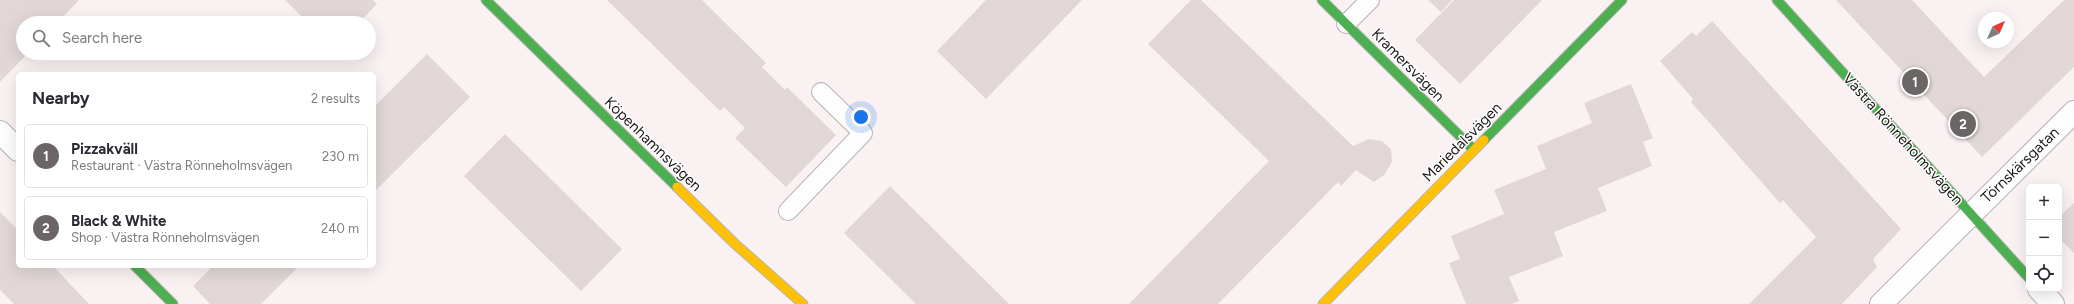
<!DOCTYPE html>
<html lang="en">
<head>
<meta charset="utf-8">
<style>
  :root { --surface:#fff; --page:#f2f2f3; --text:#2b2b33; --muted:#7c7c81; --line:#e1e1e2; --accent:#6b6565 }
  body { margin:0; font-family:Figtree,sans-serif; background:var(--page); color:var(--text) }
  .controls { position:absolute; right:12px; bottom:12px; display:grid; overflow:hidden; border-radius:6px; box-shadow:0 4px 16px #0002 }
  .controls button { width:36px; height:36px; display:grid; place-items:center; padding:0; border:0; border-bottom:1px solid var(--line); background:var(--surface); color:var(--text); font:20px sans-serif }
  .compass { position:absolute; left:1978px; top:12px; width:36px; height:36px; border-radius:50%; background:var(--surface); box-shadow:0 4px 16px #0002; rotate:45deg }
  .you { position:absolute; left:861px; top:117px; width:14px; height:14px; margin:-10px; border:3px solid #fff; border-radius:50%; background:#1a73e8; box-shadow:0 0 0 6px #1a73e833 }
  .badge { display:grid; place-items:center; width:26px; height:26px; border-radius:50%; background:var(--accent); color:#fff; font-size:13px; font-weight:700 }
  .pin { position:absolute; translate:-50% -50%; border:2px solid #fff; box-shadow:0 1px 4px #0006 }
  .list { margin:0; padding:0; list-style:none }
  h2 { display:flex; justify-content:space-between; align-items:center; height:52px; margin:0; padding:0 16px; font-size:17px }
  h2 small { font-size:13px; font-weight:400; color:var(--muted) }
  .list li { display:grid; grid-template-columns:26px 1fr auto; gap:12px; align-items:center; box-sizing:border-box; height:64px; margin:0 8px 8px; padding:0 8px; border:1px solid var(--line); border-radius:6px }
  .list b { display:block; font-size:15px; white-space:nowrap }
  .list p { margin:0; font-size:13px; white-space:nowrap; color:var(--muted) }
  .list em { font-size:13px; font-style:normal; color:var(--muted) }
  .icon { flex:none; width:22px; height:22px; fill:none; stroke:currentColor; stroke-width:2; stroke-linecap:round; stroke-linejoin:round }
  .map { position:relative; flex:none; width:2074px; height:304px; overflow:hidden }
  .search { position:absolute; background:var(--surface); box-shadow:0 4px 16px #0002; left:16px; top:16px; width:360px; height:44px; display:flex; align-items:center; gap:10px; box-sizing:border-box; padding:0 14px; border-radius:22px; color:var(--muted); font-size:15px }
  .panel { position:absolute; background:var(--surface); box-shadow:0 4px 16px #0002; left:16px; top:72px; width:360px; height:196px; border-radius:6px }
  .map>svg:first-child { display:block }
  .building { fill:#e1d7d7 }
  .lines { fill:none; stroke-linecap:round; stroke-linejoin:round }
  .lane-casing { stroke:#b9b3b3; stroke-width:20 }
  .street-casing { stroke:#b9b3b3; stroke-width:24 }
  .fast-casing { stroke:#b9b3b3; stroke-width:11 }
  .slow-casing { stroke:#b9b3b3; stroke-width:11 }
  .lane { stroke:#fefdfd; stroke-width:18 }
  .street { stroke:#fefdfd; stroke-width:22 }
  .fast { stroke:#4caf50; stroke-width:9 }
  .slow { stroke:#ffc107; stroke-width:9 }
  .labels { text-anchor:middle; stroke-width:3; stroke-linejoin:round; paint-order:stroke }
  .street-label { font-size:15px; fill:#1e1919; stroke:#fff }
</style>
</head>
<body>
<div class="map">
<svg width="2074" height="304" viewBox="0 0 2074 304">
  <rect width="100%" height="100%" fill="#faf2f2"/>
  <!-- building -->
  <path class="building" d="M 0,0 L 79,0 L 57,23 L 23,23 L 23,53 L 28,53 L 0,82 Z
    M 285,0 L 373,0 L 377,4 L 359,23 L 308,23 Z
    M 607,0 L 702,0 L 766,63 L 762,67 L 785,90 L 787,87 L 836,135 L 786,187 L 735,138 L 745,128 L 724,107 L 720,111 Z
    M 986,0 L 1082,0 L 986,99 L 937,51 Z
    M 1191,0 L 1201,0 L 1353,146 L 1369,139 L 1382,141 L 1391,149 L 1392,162 L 1384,175 L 1374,182 L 1356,170 L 1341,186 L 1338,182 L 1218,304 L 1129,304 L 1269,161 L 1148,44 Z
    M 1428,0 L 1452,0 L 1441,12 Z
    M 1454,0 L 1542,0 L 1460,84 L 1415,40 Z
    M 1836,0 L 1912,0 L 1984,77 L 2064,0 L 2074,0 L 2074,67 L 1982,157 Z
    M 1712,21 L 1901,229 L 1873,259 L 1877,267 L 1842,304 L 1749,304 L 1816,237 L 1783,200 L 1780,203 L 1691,102 L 1693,99 L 1660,61 L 1692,32 L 1696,36 Z
    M 427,54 L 470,97 L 374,192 L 374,107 Z
    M 1631,84 L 1653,138 L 1643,142 L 1652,166 L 1598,188 L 1607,211 L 1554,232 L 1563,256 L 1509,277 L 1519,301 L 1512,304 L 1466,304 L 1449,263 L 1460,259 L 1451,236 L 1504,214 L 1494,190 L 1546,169 L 1537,146 L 1592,123 L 1584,103 Z
    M 505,134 L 622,249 L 581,291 L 464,176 Z
    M 890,186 L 1009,304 L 916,304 L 844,233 Z
    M 2074,203 L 2074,253 L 2059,238 L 2059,217 Z
    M 0,212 L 18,230 L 18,266 L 53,266 L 89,304 L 14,304 L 0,290 Z
    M 213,266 L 299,266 L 261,304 L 210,304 L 193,286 Z"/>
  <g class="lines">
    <!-- lane casing -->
    <g class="lane-casing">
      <path id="lane" d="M 1346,24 L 1370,0
        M 788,211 L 863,133 L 821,92"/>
    </g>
    <!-- street casing -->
    <g class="street-casing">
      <path id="street" d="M 0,132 L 18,150
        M 2039,289 L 2053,304
        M 1881,304 L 2074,112"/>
    </g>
    <!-- fast casing -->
    <g class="fast-casing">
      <path id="fast" d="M 486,0 L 677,187
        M 1322,0 L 1474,150
        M 1777,0 L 2029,278
        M 1484,140 L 1622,0
        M 135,266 L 173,304"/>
    </g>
    <!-- slow casing -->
    <g class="slow-casing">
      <path id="slow" d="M 677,187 L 734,243 L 803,304
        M 1323,304 L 1484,140"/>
    </g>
    <!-- lane -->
    <use href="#lane" class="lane"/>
    <!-- street -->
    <use href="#street" class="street"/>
    <!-- fast -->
    <use href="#fast" class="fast"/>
    <!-- slow -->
    <use href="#slow" class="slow"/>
  </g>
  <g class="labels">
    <!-- street labels -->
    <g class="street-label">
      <text transform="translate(1408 65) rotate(45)" y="5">Kramersvägen</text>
      <text transform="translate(1903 139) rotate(48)" y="5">Västra Rönneholmsvägen</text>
      <text transform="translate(1462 142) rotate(-45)" y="5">Mariedalsvägen</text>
      <text transform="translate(653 144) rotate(44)" y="5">Köpenhamnsvägen</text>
      <text transform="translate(2020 165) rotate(-44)" y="5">Törnskärsgatan</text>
    </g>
  </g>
</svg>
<div class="controls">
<button>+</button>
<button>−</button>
<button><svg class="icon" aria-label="locate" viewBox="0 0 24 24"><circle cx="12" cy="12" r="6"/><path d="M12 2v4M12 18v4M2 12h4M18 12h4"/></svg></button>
</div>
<svg class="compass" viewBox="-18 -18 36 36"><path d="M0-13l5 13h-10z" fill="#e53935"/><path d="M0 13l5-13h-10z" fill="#7c7c81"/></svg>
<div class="you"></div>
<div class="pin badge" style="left:1915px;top:82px">1</div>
<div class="pin badge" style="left:1963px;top:124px">2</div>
<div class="search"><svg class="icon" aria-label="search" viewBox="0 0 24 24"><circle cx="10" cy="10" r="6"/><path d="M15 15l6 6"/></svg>Search here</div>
<section class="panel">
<h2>Nearby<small>2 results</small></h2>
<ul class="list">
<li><span class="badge">1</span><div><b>Pizzakväll</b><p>Restaurant · Västra Rönneholmsvägen</p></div><em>230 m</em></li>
<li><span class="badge">2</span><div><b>Black &amp; White</b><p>Shop · Västra Rönneholmsvägen</p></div><em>240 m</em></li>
</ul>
</section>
</div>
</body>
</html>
